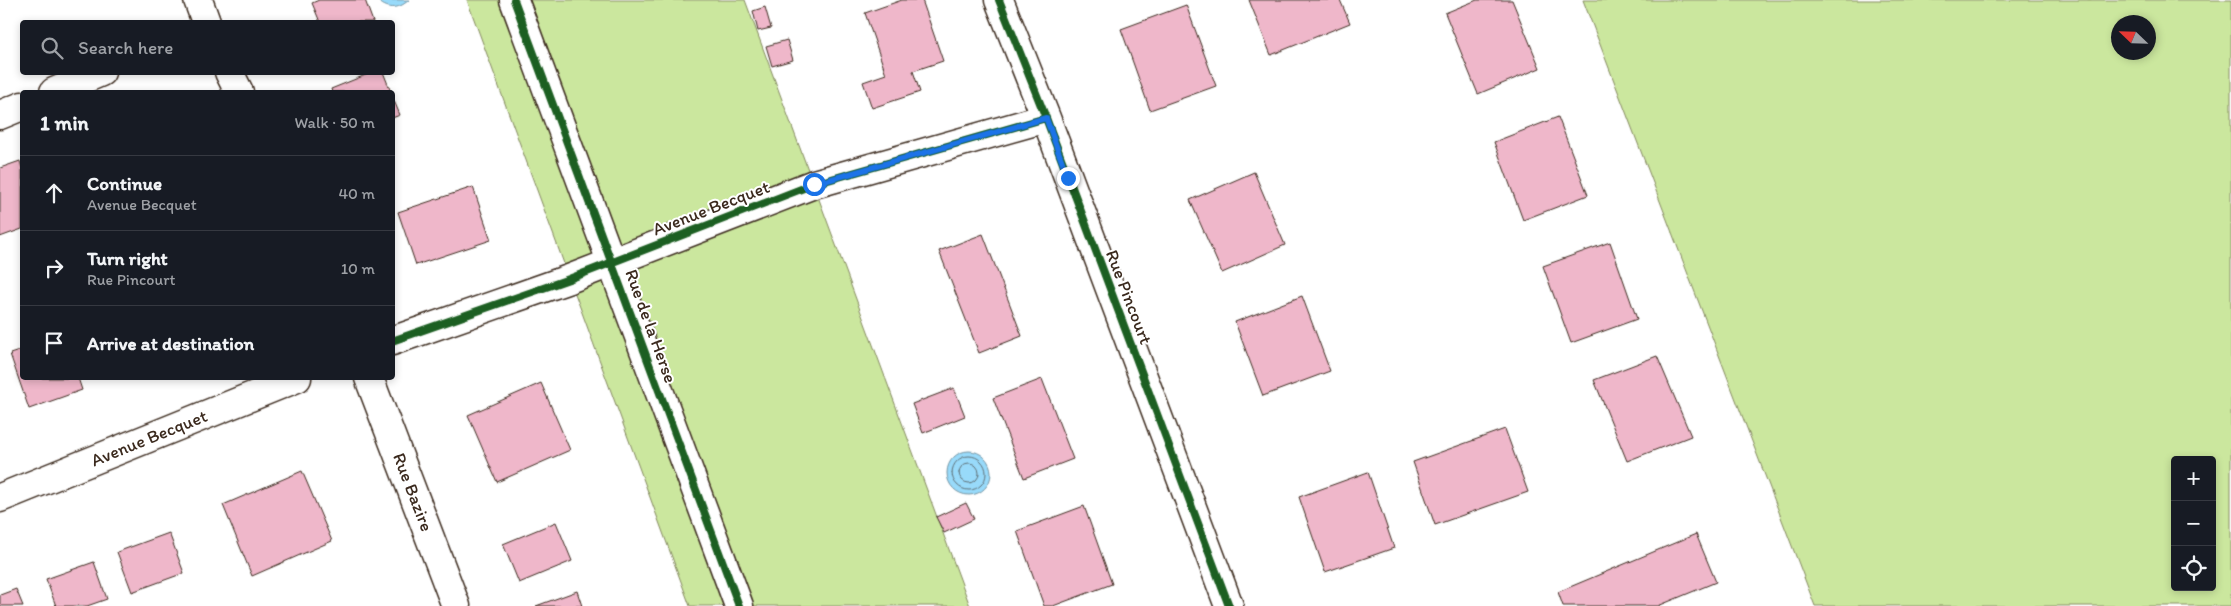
<!DOCTYPE html>
<html lang="en">
<head>
<meta charset="utf-8">
<style>
  :root { --surface:#171b24; --page:#242831; --text:#f1f3f6; --muted:#9ea1a6; --line:#363941 }
  body { margin:0; font-family:Itim,sans-serif; background:var(--page); color:var(--text) }
  .controls { position:absolute; right:15px; bottom:15px; display:grid; overflow:hidden; border-radius:5px; box-shadow:0 2px 8px #0003 }
  .controls button { width:45px; height:45px; display:grid; place-items:center; padding:0; border:0; border-bottom:1px solid var(--line); background:var(--surface); color:var(--text); font:25px sans-serif }
  .compass { position:absolute; left:2111px; top:15px; width:45px; height:45px; border-radius:50%; background:var(--surface); box-shadow:0 2px 8px #0003; rotate:293deg }
  .stop { position:absolute; width:15px; height:15px; margin:-11px; border:4px solid #1a73e8; border-radius:50%; background:#fff }
  .stop.end { background:#1a73e8; border-color:#fff; box-shadow:0 1px 5px #0008 }
  .list { margin:0; padding:0; list-style:none }
  h2 { display:flex; justify-content:space-between; align-items:center; height:65px; margin:0; padding:0 20px; font-size:21px }
  h2 small { font-size:16px; font-weight:400; color:var(--muted) }
  .list li { display:grid; grid-template-columns:32px 1fr auto; gap:15px; align-items:center; box-sizing:border-box; height:75px; padding:0 20px; border-top:1px solid var(--line) }
  .list b { display:block; font-size:19px; white-space:nowrap }
  .list p { margin:0; font-size:16px; white-space:nowrap; color:var(--muted) }
  .list em { font-size:16px; font-style:normal; color:var(--muted) }
  .icon { flex:none; width:28px; height:28px; fill:none; stroke:currentColor; stroke-width:2; stroke-linecap:round; stroke-linejoin:round }
  .map { position:relative; flex:none; width:2231px; height:606px; overflow:hidden }
  .search { position:absolute; background:var(--surface); box-shadow:0 2px 8px #0003; left:20px; top:20px; width:375px; height:55px; display:flex; align-items:center; gap:12px; box-sizing:border-box; padding:0 18px; border-radius:5px; color:var(--muted); font-size:19px }
  .panel { position:absolute; background:var(--surface); box-shadow:0 2px 8px #0003; left:20px; top:90px; width:375px; height:290px; border-radius:5px }
  .map>svg:first-child { display:block }
  .green { fill:#cbe79e; stroke:#83885e; fill-rule:evenodd }
  .water { fill:#98dafa; stroke:#7394a2 }
  .lines { fill:none; stroke-linecap:round; stroke-linejoin:round }
  .shore { stroke:#607076; stroke-width:1 }
  .building { fill:#efb7ca; stroke:#3b2a1e }
  .street-casing { stroke:#3b2a1e; stroke-width:31 }
  .street { stroke:#fff; stroke-width:28 }
  .cycleway-casing { stroke:#fff; stroke-width:11 }
  .cycleway { stroke:#1b5e20; stroke-width:8 }
  .route { stroke:#1a73e8; stroke-width:6 }
  .labels { text-anchor:middle; stroke-width:4; stroke-linejoin:round; paint-order:stroke }
  .street-label { font-size:18px; fill:#3b2a1e; stroke:#fff }
</style>
</head>
<body>
<div class="map">
<svg width="2231" height="606" viewBox="0 0 2231 606">
  <rect width="100%" height="100%" fill="#fff"/>
  <filter id="ink" filterUnits="userSpaceOnUse"><feTurbulence type="fractalNoise" baseFrequency=".02" numOctaves="2"/><feDisplacementMap in="SourceGraphic" scale="10" xChannelSelector="R" yChannelSelector="G"/><feConvolveMatrix kernelMatrix="1 2 1 2 8 2 1 2 1" color-interpolation-filters="sRGB"/></filter>
  <g filter="url(#ink)">
    <!-- green -->
    <path class="green" d="M 467,0 L 745,0 L 970,606 L 690,606 Z
      M 1583,0 L 2231,0 L 2231,606 L 1815,606 ZM 2148,22 L 2148,52 L 2118,52 L 2118,22 ZM 2175,460 L 2212,460 L 2212,587 L 2175,587 Z"/>
    <!-- water -->
    <path class="water" d="M 377,0 L 409,0 C 398,10 387,10 377,0 Z
      M947 473a22 22 0 1 1 44 0a22 22 0 1 1-44 0Z"/>
    <g class="lines">
      <!-- shore -->
      <path class="shore" d="M952 473a17 17 0 1 1 34 0a17 17 0 1 1-34 0Z
        M959 473a10 10 0 1 1 20 0a10 10 0 1 1-20 0Z"/>
    </g>
    <!-- building -->
    <path class="building" d="M 319,0 L 365,0 L 373,22 L 320,22 L 312,3 Z
      M 902,0 L 922,0 L 943,61 L 913,71 L 920,92 L 872,108 L 863,82 L 886,74 L 865,13 Z
      M 1249,0 L 1340,0 L 1350,23 L 1271,55 Z
      M 1477,0 L 1512,0 L 1540,68 L 1478,94 L 1445,13 Z
      M 1186,5 L 1216,86 L 1150,110 L 1121,29 Z
      M 765,7 L 771,28 L 758,31 L 753,11 Z
      M 787,40 L 793,60 L 772,66 L 766,46 Z
      M 373,72 L 383,72 L 391,92 L 332,92 L 331,89 Z
      M 392,96 L 400,115 L 392,118 Z
      M 1558,117 L 1588,195 L 1523,220 L 1494,142 Z
      M 20,161 L 22,169 L 22,229 L 0,237 L 0,168 Z
      M 1254,172 L 1285,245 L 1222,273 L 1190,200 Z
      M 473,187 L 491,240 L 416,265 L 398,212 Z
      M 983,234 L 1022,336 L 979,353 L 939,251 Z
      M 1610,242 L 1637,319 L 1571,343 L 1543,266 Z
      M 1302,296 L 1330,371 L 1263,396 L 1235,322 Z
      M 22,350 L 22,378 L 78,378 L 82,390 L 29,409 L 10,354 Z
      M 1657,356 L 1691,436 L 1627,461 L 1594,380 Z
      M 1042,379 L 1073,459 L 1024,478 L 993,398 Z
      M 541,383 L 570,450 L 497,482 L 468,415 Z
      M 954,388 L 965,416 L 923,433 L 912,404 Z
      M 1505,429 L 1528,492 L 1435,525 L 1413,462 Z
      M 302,471 L 332,541 L 252,576 L 223,505 Z
      M 1368,472 L 1394,548 L 1325,572 L 1299,497 Z
      M 966,503 L 974,519 L 944,533 L 936,517 Z
      M 1084,506 L 1112,584 L 1053,606 L 1044,606 L 1017,531 Z
      M 556,522 L 572,561 L 519,583 L 503,544 Z
      M 169,533 L 184,573 L 132,592 L 117,552 Z
      M 1696,534 L 1716,582 L 1658,606 L 1563,606 L 1558,592 Z
      M 94,562 L 107,599 L 87,606 L 56,606 L 46,579 Z
      M 16,589 L 23,606 L 0,606 L 0,595 Z
      M 577,591 L 582,606 L 536,606 Z"/>
    <g class="lines">
      <!-- street casing -->
      <g class="street-casing">
        <path id="street" d="M 198,0 L 206,22
          M 514,0 L 739,606
          M 999,0 L 1046,118 L 1229,606
          M 229,72 L 239,92
          M 54,92 L 101,72
          M 0,115 L 22,106
          M 392,341 L 569,279 L 814,184 L 1046,118
          M 369,378 L 456,606
          M 0,498 L 297,378"/>
      </g>
      <!-- street -->
      <use href="#street" class="street"/>
      <!-- cycleway casing -->
      <g class="cycleway-casing">
        <path id="cycleway" d="M 514,0 L 739,606
          M 999,0 L 1046,118 L 1229,606
          M 392,341 L 569,279 L 814,184 L 1046,118"/>
      </g>
      <!-- cycleway -->
      <use href="#cycleway" class="cycleway"/>
    </g>
  </g>
  <g class="lines" filter="url(#ink)">
    <!-- route -->
    <path class="route" d="M 814,184 L 1046,118 L 1068,178"/>
  </g>
  <g class="labels">
    <!-- street labels -->
    <g class="street-label">
      <text transform="translate(711 208) rotate(-21)" y="6">Avenue Becquet</text>
      <text transform="translate(1129 297) rotate(69)" y="6">Rue Pincourt</text>
      <text transform="translate(651 326) rotate(70)" y="6">Rue de la Herse</text>
      <text transform="translate(149 438) rotate(-22)" y="6">Avenue Becquet</text>
      <text transform="translate(413 492) rotate(69)" y="6">Rue Bazire</text>
    </g>
  </g>
</svg>
<div class="controls">
<button>+</button>
<button>−</button>
<button><svg class="icon" aria-label="locate" viewBox="0 0 24 24"><circle cx="12" cy="12" r="6"/><path d="M12 2v4M12 18v4M2 12h4M18 12h4"/></svg></button>
</div>
<svg class="compass" viewBox="-18 -18 36 36"><path d="M0-13l5 13h-10z" fill="#e53935"/><path d="M0 13l5-13h-10z" fill="#9ea1a6"/></svg>
<div class="stop" style="left:814px;top:184px"></div>
<div class="stop end" style="left:1068px;top:178px"></div>
<div class="search"><svg class="icon" aria-label="search" viewBox="0 0 24 24"><circle cx="10" cy="10" r="6"/><path d="M15 15l6 6"/></svg>Search here</div>
<section class="panel">
<h2>1 min<small>Walk · 50 m</small></h2>
<ul class="list">
<li><svg class="icon" aria-label="ahead" viewBox="0 0 24 24"><path d="M12 20V5M6 11l6-6 6 6"/></svg><div><b>Continue</b><p>Avenue Becquet</p></div><em>40 m</em></li>
<li><svg class="icon" aria-label="right" viewBox="0 0 24 24"><path d="M7 20v-9h11M14 6l5 5-5 5"/></svg><div><b>Turn right</b><p>Rue Pincourt</p></div><em>10 m</em></li>
<li><svg class="icon" aria-label="arrive" viewBox="0 0 24 24"><path d="M6 21V4h12l-3 4 3 4H6"/></svg><div><b>Arrive at destination</b></div></li>
</ul>
</section>
</div>
</body>
</html>
